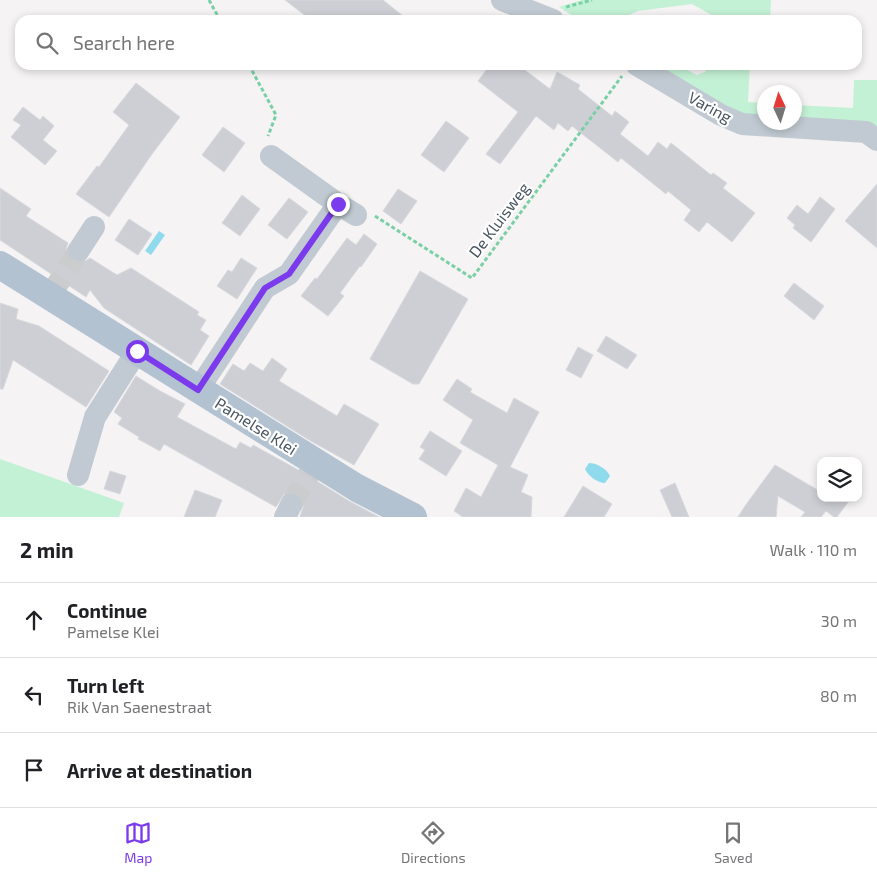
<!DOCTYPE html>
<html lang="en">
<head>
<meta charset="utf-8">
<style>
  :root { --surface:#fff; --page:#f6f6f6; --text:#202124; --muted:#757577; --line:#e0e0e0; --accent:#7c3aed }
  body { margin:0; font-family:"Exo 2",sans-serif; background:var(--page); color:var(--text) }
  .controls { position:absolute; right:15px; bottom:15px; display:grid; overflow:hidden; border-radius:10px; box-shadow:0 2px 8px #0003 }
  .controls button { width:45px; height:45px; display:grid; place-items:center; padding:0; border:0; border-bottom:1px solid var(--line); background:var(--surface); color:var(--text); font:25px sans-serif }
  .compass { position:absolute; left:757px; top:85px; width:45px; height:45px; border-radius:50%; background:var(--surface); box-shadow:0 2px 8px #0003; rotate:356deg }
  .stop { position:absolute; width:15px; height:15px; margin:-11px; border:4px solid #7c3aed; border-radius:50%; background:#fff }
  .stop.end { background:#7c3aed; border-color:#fff; box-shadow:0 1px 5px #0008 }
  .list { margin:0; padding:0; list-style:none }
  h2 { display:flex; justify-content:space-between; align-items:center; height:65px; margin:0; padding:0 20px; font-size:21px }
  h2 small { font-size:16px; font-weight:400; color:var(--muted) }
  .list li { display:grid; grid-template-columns:32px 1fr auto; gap:15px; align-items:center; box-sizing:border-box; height:75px; padding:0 20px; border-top:1px solid var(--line) }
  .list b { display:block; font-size:19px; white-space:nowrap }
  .list p { margin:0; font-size:16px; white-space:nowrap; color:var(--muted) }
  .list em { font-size:16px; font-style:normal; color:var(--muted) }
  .icon { flex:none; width:28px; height:28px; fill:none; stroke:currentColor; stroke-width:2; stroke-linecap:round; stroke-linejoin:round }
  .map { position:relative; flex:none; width:877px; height:517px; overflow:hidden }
  .search { position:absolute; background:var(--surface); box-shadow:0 2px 8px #0003; left:15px; right:15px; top:15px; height:55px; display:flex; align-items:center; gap:12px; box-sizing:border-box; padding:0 18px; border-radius:15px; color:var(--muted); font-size:19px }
  .sheet { height:290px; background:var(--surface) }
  nav { display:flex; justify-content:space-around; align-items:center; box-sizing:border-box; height:70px; border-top:1px solid var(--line); background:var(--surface); font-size:14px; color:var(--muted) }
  nav a { display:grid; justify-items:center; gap:2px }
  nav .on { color:var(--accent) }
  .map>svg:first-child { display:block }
  .green { fill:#c3f1d5 }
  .water { fill:#90daee }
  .building { fill:#cdcfd5; stroke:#d7d9de }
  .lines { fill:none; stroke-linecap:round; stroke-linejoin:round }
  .minor-tunnel { stroke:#caccce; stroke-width:22; stroke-dasharray:22 11; stroke-linecap:butt }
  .path { stroke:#7ad0a6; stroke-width:3; stroke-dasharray:4 2.5; stroke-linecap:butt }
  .minor { stroke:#c1cad2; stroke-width:22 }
  .major { stroke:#b3c2d1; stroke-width:28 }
  .route { stroke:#7c3aed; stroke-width:6 }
  .labels { text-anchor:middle; stroke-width:4.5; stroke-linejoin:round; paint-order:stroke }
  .street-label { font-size:16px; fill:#4a5661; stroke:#fff }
</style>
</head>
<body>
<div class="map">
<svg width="877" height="517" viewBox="0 0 877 517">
  <rect width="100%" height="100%" fill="#f5f3f3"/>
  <!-- green -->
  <path class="green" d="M 582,0 L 771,0 L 770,20 L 716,20 L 715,17 L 692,4 L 638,11 L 618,20 L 579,20 L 559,7 Z
    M 652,65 L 677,65 L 697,75 L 705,72 L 707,65 L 750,65 L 748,102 L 764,103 L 764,120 L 736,115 Z
    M 854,80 L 877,80 L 877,128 L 795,121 L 794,105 L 853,108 Z
    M 0,459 L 124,503 L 119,517 L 0,517 Z"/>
  <!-- water -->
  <path class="water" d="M 159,231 L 165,235 L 151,255 L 145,251 Z
    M 589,463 C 597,463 607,469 610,476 L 605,483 C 598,483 588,476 585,469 Z"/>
  <!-- building -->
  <path class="building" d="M 285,0 L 383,0 L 408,20 L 311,20 Z
    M 490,65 L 518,65 L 550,89 L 557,72 L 580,85 L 578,89 L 612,116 L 615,111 L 629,122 L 620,134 L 648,156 L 658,142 L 667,149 L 671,143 L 711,175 L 713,173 L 727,183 L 723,188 L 755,213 L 732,242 L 707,222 L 699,232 L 684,220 L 691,210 L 668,191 L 666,194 L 621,158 L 618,162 L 572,126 L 568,131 L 558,123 L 554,130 L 536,116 L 500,164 L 486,154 L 518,112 L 478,81 Z
    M 136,83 L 180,117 L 152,154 L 109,217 L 76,194 L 97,166 L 99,167 L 129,125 L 113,112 Z
    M 23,107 L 40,120 L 43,116 L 54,126 L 43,140 L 57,151 L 45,165 L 11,137 L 21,125 L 13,120 Z
    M 446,121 L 469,138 L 444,172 L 421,155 Z
    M 223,127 L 245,143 L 224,172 L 202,155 Z
    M 877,184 L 877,248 L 845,221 Z
    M 0,188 L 31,209 L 26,216 L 68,243 L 66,249 L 67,255 L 72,261 L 78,263 L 84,262 L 90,258 L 117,275 L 131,268 L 199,312 L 197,315 L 206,320 L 200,330 L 209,336 L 191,365 L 104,308 L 90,290 L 86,297 L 0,240 Z
    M 398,189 L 417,201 L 401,224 L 383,211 Z
    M 242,195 L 260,209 L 240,236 L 222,223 Z
    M 820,197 L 835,209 L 811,242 L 793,228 L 795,225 L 787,218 L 797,205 L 808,214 Z
    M 289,198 L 308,212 L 287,239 L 268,225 Z
    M 129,219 L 152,234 L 138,255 L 115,240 Z
    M 364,234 L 377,244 L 361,267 L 360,266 L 340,293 L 344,296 L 328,316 L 301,296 L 315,278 L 317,279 L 347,238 L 356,245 Z
    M 241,258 L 257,268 L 237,299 L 217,286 L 228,270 L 232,272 Z
    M 420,271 L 468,299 L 419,384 L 413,384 L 370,359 Z
    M 794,283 L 824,306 L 814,320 L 784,296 Z
    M 0,303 L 18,309 L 16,319 L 39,326 L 109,371 L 86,407 L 13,360 L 3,389 L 0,389 Z
    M 606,336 L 637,355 L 627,369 L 597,351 Z
    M 578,347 L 593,355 L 581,378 L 566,370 Z
    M 272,358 L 287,369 L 279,381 L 337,416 L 344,404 L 379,424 L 354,465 L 309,440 L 220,384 L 233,364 L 244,371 L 250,363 L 263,371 Z
    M 136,376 L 160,391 L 185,404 L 177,417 L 236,449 L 240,442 L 251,448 L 253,445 L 302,472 L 349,501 L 379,517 L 300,517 L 304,504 L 302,497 L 296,493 L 290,492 L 284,494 L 276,507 L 164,444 L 160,451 L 138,439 L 139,437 L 118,424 L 122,418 L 114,412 Z
    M 457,379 L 472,389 L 470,392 L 507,413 L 514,398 L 539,412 L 510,467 L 528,475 L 521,492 L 532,497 L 531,517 L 463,517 L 454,511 L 466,488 L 481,497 L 498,465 L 460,443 L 473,420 L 443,400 Z
    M 430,431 L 462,451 L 446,476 L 419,459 L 425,450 L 420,447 Z
    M 775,465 L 821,492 L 821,498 L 851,498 L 837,517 L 834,517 L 826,511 L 821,517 L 801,517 L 805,512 L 778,496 L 776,517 L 738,517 L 745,506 Z
    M 110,471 L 126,476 L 120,494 L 104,489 Z
    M 675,483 L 689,517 L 672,517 L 660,490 Z
    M 583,486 L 612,504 L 604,517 L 564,517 Z
    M 195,490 L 222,500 L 215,517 L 184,517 Z"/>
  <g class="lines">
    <!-- minor-tunnel -->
    <path class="minor-tunnel" d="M 50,296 L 79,250
      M 291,505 L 309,474"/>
    <!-- path -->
    <path class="path" d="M 209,0 L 220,20
      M 566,7 L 592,0
      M 249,65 L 276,115 L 268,136
      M 375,216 L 472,278 L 622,76"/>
    <!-- minor -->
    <path class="minor" d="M 502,0 L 553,20
      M 637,65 L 721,115 L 742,124 L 866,132 L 877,140
      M 338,204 L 356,215
      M 79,250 L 94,227
      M 198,390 L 265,288 L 289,274 L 338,204 L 271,156
      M 78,475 L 95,417 L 137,351
      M 285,517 L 291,505"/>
    <!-- major -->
    <path class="major" d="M 0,265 L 357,488 L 413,517"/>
  </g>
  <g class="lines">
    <!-- route -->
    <path class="route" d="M 137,351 L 198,390 L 265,288 L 289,274 L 338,204"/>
  </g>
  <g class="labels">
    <!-- street labels -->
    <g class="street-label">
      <text transform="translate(710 107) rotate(29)" y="6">Varing</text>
      <text transform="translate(499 220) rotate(-53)" y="6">De Kluisweg</text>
      <text transform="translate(256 426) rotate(32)" y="6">Pamelse Klei</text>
    </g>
  </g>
</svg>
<div class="controls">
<button><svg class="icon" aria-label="layers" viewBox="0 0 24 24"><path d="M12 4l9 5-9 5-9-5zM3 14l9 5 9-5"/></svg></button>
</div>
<svg class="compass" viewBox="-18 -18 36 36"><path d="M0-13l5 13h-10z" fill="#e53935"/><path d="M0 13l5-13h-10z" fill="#757577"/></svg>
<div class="stop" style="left:137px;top:351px"></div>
<div class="stop end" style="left:338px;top:204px"></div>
<div class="search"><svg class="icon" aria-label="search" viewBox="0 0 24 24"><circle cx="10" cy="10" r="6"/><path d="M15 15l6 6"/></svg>Search here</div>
</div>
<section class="sheet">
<h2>2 min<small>Walk · 110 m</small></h2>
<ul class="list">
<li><svg class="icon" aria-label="ahead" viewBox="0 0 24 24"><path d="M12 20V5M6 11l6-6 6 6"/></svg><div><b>Continue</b><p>Pamelse Klei</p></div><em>30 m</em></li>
<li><svg class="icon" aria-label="left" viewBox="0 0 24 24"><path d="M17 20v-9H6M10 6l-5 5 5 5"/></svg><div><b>Turn left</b><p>Rik Van Saenestraat</p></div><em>80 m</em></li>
<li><svg class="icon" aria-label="arrive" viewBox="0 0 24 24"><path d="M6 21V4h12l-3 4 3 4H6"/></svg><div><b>Arrive at destination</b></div></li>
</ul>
</section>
<nav>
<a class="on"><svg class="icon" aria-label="map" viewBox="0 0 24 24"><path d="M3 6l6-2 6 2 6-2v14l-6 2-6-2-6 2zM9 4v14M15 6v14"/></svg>Map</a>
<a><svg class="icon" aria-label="directions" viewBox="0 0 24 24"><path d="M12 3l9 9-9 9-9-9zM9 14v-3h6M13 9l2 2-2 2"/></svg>Directions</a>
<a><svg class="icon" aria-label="saved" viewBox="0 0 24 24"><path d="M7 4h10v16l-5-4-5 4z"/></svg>Saved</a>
</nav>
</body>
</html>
